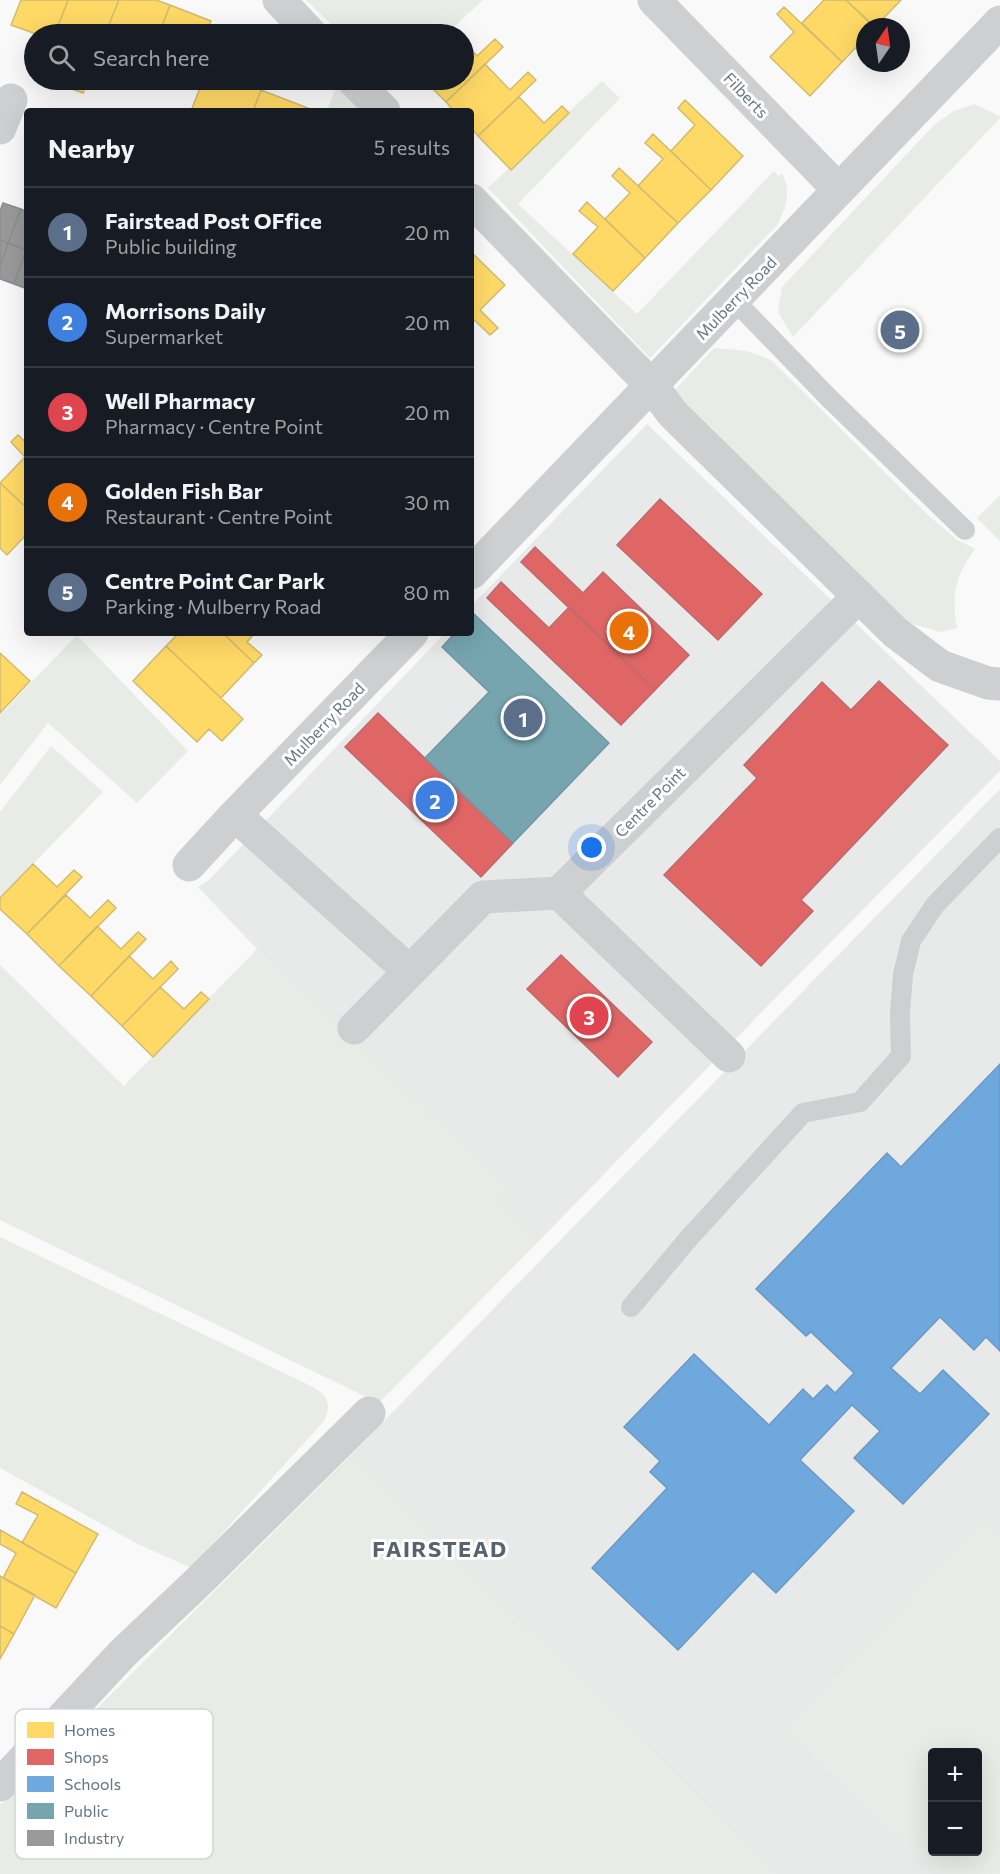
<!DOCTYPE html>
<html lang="en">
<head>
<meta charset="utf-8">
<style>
  :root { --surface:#171b24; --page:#242831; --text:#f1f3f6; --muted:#9ea1a6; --line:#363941; --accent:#b45309 }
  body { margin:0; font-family:Commissioner,sans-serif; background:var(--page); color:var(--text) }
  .controls { position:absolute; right:18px; bottom:18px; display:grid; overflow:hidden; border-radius:6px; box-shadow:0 6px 24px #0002 }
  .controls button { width:54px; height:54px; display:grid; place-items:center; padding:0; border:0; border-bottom:2px solid var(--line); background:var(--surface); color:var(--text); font:30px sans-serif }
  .compass { position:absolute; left:856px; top:18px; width:54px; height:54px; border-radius:50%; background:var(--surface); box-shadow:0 6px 24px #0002; rotate:13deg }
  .you { position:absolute; left:592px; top:848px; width:21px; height:21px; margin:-15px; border:4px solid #fff; border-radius:50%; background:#1a73e8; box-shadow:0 0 0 9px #1a73e833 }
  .badge { display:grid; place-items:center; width:39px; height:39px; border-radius:50%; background:var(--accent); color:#fff; font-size:20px; font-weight:700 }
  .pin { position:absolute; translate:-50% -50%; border:3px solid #fff; box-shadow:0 2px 6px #0006 }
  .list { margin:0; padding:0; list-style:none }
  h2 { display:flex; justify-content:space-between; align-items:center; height:78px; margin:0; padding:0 24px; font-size:26px }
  h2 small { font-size:20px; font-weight:400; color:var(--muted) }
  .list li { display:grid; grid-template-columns:39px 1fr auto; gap:18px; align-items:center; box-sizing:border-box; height:90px; padding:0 24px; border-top:2px solid var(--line) }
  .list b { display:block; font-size:22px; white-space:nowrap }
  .list p { margin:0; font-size:20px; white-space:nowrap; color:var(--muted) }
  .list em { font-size:20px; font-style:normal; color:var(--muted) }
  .icon { flex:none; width:33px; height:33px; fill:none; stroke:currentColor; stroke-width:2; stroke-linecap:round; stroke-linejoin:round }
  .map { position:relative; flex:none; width:1000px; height:1874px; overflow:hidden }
  .search { position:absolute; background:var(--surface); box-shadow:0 6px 24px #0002; left:24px; top:24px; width:450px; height:66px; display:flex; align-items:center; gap:15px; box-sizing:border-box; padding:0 21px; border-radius:33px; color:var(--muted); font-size:22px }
  .panel { position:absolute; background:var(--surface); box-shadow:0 6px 24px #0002; left:24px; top:108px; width:450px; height:528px; border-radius:6px }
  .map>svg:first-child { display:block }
  .built { fill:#e8e9e9; fill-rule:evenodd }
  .green { fill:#e8ebe6; fill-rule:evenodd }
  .homes { fill:#ffd966; stroke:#d1bb6f; stroke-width:1.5 }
  .shops { fill:#e06666; stroke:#bb6b6f; stroke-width:1.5 }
  .schools { fill:#6fa8dc; stroke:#6c99c1; stroke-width:1.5 }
  .public { fill:#76a5af; stroke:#7197a2; stroke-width:1.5 }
  .industry { fill:#999; stroke:#898e92; stroke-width:1.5 }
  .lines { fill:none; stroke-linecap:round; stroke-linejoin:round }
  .lane { stroke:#cecfd0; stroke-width:20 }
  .street { stroke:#cecfd0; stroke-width:33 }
  .labels { text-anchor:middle; stroke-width:6; stroke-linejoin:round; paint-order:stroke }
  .street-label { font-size:16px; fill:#657683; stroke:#fff }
  .district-label { font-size:22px; font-weight:bold; letter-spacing:1.5px; fill:#57646e; stroke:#fff }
  .key { fill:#fff; stroke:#d1d6da; stroke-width:1.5 }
  .key-label { font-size:16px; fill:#657683 }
</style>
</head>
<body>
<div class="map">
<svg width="1000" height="1874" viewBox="0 0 1000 1874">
  <rect width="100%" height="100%" fill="#f9f9f9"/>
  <!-- built -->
  <path class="built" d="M 647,424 L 1000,761 L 1000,771 L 751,1023 L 538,1242 L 495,1201 L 505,1188 L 257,949 L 198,887 L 209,880 L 445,633 L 471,633 L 471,606 Z
    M 1000,789 L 1000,1874 L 775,1874 L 350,1456 ZM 932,1752 L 978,1752 L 978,1852 L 932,1852 Z"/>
  <!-- green -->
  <path class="green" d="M 306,0 L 483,0 L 446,34 L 341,34 Z
    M 339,80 L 369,111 L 327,111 Z
    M 602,81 L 620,98 L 518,204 L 637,314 L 774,171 L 778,176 L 782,174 C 792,191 786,207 778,224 L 650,358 L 488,188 Z
    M 974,104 L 1000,116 L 1000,118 L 793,337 L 778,312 L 782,287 L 934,125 L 954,111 Z
    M 714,348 L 747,351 L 771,360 L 928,515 L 956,539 L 975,549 C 955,576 951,595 957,628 L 941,632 L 906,622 L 673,392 Z
    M 1000,495 L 1000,541 L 977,518 Z
    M 77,635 L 188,751 L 137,803 L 48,723 L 0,785 L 0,715 Z
    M 51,746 L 103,792 L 0,898 L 0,812 Z
    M 257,949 L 506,1188 L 495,1201 L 538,1242 L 379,1403 L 0,1220 L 0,965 L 124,1086 Z
    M 0,1237 L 309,1385 C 326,1393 334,1404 323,1422 L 191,1568 L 138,1544 L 0,1468 Z
    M 350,1456 L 775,1874 L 0,1874 L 0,1805 Z
    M 985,1521 L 1000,1535 L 1000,1874 L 937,1874 L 786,1730 ZM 932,1752 L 978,1752 L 978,1852 L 932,1852 Z"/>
  <!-- homes -->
  <path class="homes" d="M 21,0 L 68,0 L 55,34 L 36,34 L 11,25 Z
    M 68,0 L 119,0 L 105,34 L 55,34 Z
    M 119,0 L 156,0 L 170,5 L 159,34 L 105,34 Z
    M 824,0 L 846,0 L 874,27 L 865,27 L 865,38 L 842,62 L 802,23 Z
    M 846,0 L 901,0 L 875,27 Z
    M 170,5 L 211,21 L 206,34 L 159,34 Z
    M 784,7 L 842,62 L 810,96 L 770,57 L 794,32 L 777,14 Z
    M 495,39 L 503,47 L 446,102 L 424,80 L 464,80 L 464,42 L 477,56 Z
    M 485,64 L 510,90 L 528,72 L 536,80 L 478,136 L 471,128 L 471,111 L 454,111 L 446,102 Z
    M 47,80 L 88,80 L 83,93 Z
    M 203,80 L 234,80 L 261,90 L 253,111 L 191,111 Z
    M 261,90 L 313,110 L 313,111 L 253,111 Z
    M 519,97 L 544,123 L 562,106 L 569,113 L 511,170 L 478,136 Z
    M 685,100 L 743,156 L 711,190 L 671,151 L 695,125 L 678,108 Z
    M 653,134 L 711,190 L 678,223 L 638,186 L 663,159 L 645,143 Z
    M 619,168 L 678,223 L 645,258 L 605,219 L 630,193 L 612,176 Z
    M 587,202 L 645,258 L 613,291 L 573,254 L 598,227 L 579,211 Z
    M 471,252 L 505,285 L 480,310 L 498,328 L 490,335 L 471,317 Z
    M 18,435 L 27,443 L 27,508 L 0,483 L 25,457 L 11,442 Z
    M 0,483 L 27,508 L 27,534 L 7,555 L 0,548 Z
    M 179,633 L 223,633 L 254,663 L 221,698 L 166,646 Z
    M 223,633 L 255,633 L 247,642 L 262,655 L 254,663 Z
    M 166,646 L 243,719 L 222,741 L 209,729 L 197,742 L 133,681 Z
    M 0,653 L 30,681 L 0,713 Z
    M 33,864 L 57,887 L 74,870 L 82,877 L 27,934 L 0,909 L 0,898 Z
    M 66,895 L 90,918 L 108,900 L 116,908 L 59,966 L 27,934 Z
    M 97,926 L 121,949 L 138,932 L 146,939 L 91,996 L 59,966 Z
    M 129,956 L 153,979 L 171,961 L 178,969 L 122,1026 L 91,996 Z
    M 160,987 L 184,1009 L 201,992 L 209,999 L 153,1057 L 122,1026 Z
    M 22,1492 L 98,1534 L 76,1573 L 22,1543 L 38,1515 L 16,1504 Z
    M 0,1530 L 76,1573 L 56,1608 L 3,1578 L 16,1553 L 0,1544 Z
    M 0,1576 L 35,1595 L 14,1634 L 0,1626 Z
    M 0,1626 L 14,1634 L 0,1659 Z"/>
  <!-- shops -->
  <path class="shops" d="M 660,499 L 762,594 L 718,640 L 617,545 Z
    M 535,547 L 583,593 L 603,572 L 689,655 L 655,690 L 521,562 Z
    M 501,582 L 549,628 L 569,607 L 655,690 L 621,725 L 487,598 Z
    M 879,681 L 948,745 L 801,900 L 813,911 L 761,966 L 664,875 L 757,778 L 744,765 L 822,682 L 851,710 Z
    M 378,713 L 513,843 L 481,877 L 345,747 Z
    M 561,955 L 652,1042 L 618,1077 L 527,989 Z"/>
  <!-- schools -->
  <path class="schools" d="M 1000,1064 L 1000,1351 L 986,1337 L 974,1350 L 940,1317 L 891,1368 L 920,1394 L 943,1370 L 989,1414 L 903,1504 L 854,1458 L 880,1431 L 852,1405 L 800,1460 L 854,1511 L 776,1593 L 753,1571 L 678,1650 L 592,1568 L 667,1488 L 650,1472 L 660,1461 L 624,1427 L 694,1354 L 769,1425 L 803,1389 L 813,1399 L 827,1385 L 835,1393 L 854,1373 L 811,1332 L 806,1336 L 756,1289 L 887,1153 L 901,1167 Z"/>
  <!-- public -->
  <path class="public" d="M 474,614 L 609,743 L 513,843 L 425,758 L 489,692 L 442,647 L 455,633 L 471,633 L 471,617 Z"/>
  <!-- industry -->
  <path class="industry" d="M 3,203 L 21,209 L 8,243 L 0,240 L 0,211 Z
    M 21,209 L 27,212 L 26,250 L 8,243 Z
    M 0,240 L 8,243 L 0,266 Z
    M 8,243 L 26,250 L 14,284 L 0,279 L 0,266 Z
    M 26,250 L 27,250 L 27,289 L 14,284 Z"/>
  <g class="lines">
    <!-- lane -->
    <path class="lane" d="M 734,300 L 829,398 L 965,530
      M 631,1307 L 689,1238 L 803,1113 L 860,1102 L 901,1056 L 900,1013 L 903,974 L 911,941 L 935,905 L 1000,838"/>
    <!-- street -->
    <path class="street" d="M 279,0 L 311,34
      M 654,0 L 839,190
      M 353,80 L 384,111
      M 0,128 L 11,100
      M 471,200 L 652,386 L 673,414 L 895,632 L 940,666 L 988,683 L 1000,684
      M 471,573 L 1000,22
      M 189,865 L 235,815
      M 409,971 L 235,815 L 412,633
      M 354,1028 L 483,897 L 559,893
      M 729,1056 L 559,893 L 859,596
      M 0,1785 L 123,1653 L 197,1583 L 369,1413"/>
  </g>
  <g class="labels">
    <!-- street labels -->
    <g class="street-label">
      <text transform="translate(746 95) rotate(46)" y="6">Filberts</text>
      <text transform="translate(736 298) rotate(-46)" y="6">Mulberry Road</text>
      <text transform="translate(324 724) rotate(-46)" y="6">Mulberry Road</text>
      <text transform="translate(650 802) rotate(-45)" y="6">Centre Point</text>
    </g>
    <!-- district labels -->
    <g class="district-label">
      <text x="440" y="1557">FAIRSTEAD</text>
    </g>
  </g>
  <!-- legend -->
  <rect x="15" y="1709" width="198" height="150" rx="9" class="key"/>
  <rect x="27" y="1722" width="27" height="16" fill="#ffd966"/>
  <rect x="27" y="1749" width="27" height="16" fill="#e06666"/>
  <rect x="27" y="1776" width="27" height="16" fill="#6fa8dc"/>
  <rect x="27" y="1803" width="27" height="16" fill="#76a5af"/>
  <rect x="27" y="1830" width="27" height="16" fill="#999"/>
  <g class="key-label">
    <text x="64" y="1736">Homes</text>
    <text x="64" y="1763">Shops</text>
    <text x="64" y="1790">Schools</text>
    <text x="64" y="1817">Public</text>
    <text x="64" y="1844">Industry</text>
  </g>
</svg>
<div class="controls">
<button>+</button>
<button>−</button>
</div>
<svg class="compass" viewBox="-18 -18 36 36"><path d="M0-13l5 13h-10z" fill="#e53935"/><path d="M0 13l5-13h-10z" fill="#9ea1a6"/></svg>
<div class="you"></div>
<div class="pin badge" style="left:523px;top:718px;background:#5c6f8a">1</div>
<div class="pin badge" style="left:435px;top:800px;background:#3f7fe0">2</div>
<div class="pin badge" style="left:589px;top:1016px;background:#e0444e">3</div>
<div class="pin badge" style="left:629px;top:631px;background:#e8710a">4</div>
<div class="pin badge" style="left:900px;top:330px;background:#5c6f8a">5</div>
<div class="search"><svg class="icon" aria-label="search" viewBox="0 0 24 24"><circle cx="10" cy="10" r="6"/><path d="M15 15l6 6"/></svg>Search here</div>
<section class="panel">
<h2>Nearby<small>5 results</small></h2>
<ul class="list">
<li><span class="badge" style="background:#5c6f8a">1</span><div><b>Fairstead Post OFfice</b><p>Public building</p></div><em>20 m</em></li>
<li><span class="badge" style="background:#3f7fe0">2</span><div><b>Morrisons Daily</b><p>Supermarket</p></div><em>20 m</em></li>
<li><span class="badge" style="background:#e0444e">3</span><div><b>Well Pharmacy</b><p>Pharmacy · Centre Point</p></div><em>20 m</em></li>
<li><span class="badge" style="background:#e8710a">4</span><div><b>Golden Fish Bar</b><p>Restaurant · Centre Point</p></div><em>30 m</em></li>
<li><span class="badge" style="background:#5c6f8a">5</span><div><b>Centre Point Car Park</b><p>Parking · Mulberry Road</p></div><em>80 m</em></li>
</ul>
</section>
</div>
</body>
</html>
